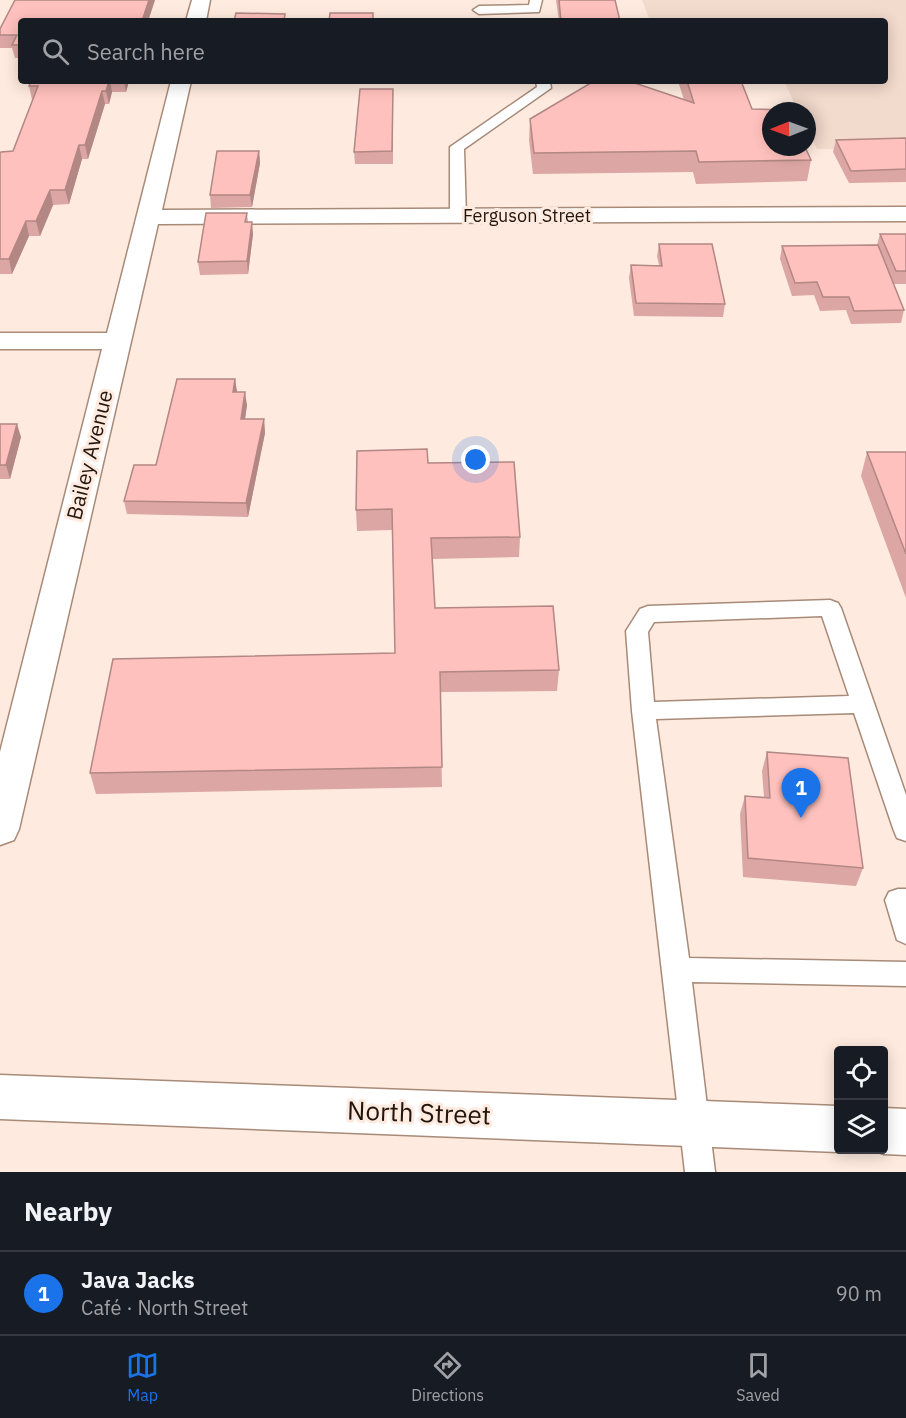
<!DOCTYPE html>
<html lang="en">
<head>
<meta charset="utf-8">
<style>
  :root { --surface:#171b24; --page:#20242c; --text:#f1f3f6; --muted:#9ea1a6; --line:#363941; --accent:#1a73e8 }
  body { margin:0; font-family:"IBM Plex Sans",sans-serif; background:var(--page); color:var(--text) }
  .controls { position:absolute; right:18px; bottom:18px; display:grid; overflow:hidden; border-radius:6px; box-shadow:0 3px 15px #0003 }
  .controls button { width:54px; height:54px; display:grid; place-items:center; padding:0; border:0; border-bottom:2px solid var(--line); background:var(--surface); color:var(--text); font:30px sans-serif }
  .compass { position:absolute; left:762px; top:102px; width:54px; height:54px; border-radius:50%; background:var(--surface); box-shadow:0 3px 15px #0003; rotate:269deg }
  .you { position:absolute; left:476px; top:460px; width:21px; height:21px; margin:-15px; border:4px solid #fff; border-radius:50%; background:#1a73e8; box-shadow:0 0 0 9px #1a73e833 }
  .badge { display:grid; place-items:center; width:39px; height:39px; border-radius:50%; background:var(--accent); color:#fff; font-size:20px; font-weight:700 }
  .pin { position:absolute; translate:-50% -50px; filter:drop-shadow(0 2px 3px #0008) }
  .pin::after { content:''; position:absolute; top:32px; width:21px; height:18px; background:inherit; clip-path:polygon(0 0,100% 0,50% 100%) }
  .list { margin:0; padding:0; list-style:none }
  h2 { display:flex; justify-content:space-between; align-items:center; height:78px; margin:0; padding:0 24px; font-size:26px }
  h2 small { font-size:20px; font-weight:400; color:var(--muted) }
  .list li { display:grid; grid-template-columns:39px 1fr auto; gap:18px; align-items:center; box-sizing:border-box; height:84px; padding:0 24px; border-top:2px solid var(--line) }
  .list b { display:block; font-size:22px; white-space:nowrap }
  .list p { margin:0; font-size:20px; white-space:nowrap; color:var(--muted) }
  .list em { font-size:20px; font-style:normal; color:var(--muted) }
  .icon { flex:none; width:33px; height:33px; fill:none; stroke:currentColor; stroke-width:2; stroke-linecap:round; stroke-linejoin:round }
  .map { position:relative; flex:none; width:906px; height:1172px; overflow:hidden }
  .search { position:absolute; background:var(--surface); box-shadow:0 3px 15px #0003; left:18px; right:18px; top:18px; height:66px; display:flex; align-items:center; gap:15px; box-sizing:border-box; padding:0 21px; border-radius:6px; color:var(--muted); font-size:22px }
  .sheet { height:162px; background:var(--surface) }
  nav { display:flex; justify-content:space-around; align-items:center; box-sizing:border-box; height:84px; border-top:2px solid var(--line); background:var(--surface); font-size:16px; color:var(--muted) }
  nav a { display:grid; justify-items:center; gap:3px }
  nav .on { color:var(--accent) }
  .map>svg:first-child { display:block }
  .built { fill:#f2dacc }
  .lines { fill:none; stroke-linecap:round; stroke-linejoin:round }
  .service-casing { stroke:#a88a78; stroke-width:3 }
  .minor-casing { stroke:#a88a78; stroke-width:3 }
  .primary-casing { stroke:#a88a78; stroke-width:3 }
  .service { fill:#fff; fill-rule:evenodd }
  .minor { fill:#fff; fill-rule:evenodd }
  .primary { fill:#fff; fill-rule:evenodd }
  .wall { fill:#dba6a3 }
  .shaded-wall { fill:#b28784 }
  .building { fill:#ffc1bd; stroke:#b28784; stroke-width:1.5 }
  .labels { text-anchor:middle; stroke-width:6; stroke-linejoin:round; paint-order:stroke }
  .far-street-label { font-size:18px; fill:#21150e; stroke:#feeade }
  .street-label { font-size:21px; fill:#21150e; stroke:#feeade }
  .near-street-label { font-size:26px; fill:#21150e; stroke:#feeade }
</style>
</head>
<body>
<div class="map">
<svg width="906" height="1172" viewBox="0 0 906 1172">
  <rect width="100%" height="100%" fill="#feeade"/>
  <!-- built -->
  <path class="built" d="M 642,0 L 906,0 L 906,150 L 817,149 L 807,129 L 807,111 L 798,111 L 784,81 L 885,81 L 885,21 L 650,21 Z"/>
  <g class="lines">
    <!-- service casing -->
    <g class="service-casing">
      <path id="service" d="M 530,0 L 542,0 L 539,12 L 479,14 L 473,10 L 479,6 L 529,5 Z
        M 536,81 L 550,81 L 551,88 L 464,149 L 466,216 L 463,219 L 453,219 L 450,216 L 450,147 L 537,87 Z
        M 830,600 L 838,603 L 841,608 L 906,795 L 906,841 L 897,838 L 894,831 L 854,713 L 656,719 L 689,958 L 906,962 L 906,986 L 692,982 L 715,1172 L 685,1172 L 632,711 L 626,631 L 640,609 L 648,606 ZM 822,616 L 849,696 L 654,702 L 648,632 L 654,622 Z
        M 898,889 L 906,889 L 906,944 L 897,940 L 885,900 L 889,892 Z"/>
    </g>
    <!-- minor casing -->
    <g class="minor-casing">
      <path id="minor" d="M 192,0 L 210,0 L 206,21 L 186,21 Z
        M 171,81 L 191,81 L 162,210 L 906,207 L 906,221 L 158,224 L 19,829 L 14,840 L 0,845 L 0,752 L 102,349 L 0,349 L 0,333 L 107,333 Z"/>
    </g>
    <!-- primary casing -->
    <g class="primary-casing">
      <path id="primary" d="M 0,1075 L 838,1106 L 838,1150 L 844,1150 L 838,1152 L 0,1119 Z
        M 884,1108 L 906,1109 L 906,1155 L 884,1154 L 873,1150 L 884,1150 Z"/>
    </g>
    <!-- service -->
    <use href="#service" class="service"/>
    <!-- minor -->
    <use href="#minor" class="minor"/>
    <!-- primary -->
    <use href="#primary" class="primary"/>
  </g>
  <!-- wall -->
  <path class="wall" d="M 15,0 L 155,0 L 148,21 L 21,21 L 21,58 L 15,58 L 12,48 L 0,48 L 0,29 Z
    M 556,0 L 615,0 L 620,21 L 559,21 Z
    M 31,81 L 129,81 L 126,92 L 112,92 L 109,104 L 105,104 L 88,159 L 82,159 L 69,204 L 53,205 L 40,236 L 29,236 L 12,274 L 0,274 L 0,153 L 13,151 L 33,100 L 32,100 L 29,86 Z
    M 678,81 L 741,81 L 752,109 L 811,160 L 807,181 L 696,184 L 693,172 L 533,174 L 529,140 L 530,119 L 684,100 Z
    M 393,89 L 393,164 L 355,164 L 354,152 Z
    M 906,138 L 906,182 L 849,183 L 833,152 L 836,140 Z
    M 259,151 L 260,163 L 252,207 L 211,208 L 210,195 Z
    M 247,213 L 248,222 L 253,234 L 248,274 L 200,275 L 198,262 Z
    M 880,234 L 906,234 L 906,284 L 894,284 L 904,310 L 901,323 L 851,324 L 846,310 L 820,311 L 814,295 L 792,296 L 780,259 L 782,246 L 877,245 Z
    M 659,244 L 725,304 L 723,317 L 634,316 L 629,278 L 631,265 L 659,265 L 657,256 Z
    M 235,379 L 237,392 L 247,405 L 245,419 L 264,419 L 265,433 L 248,517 L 127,514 L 124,501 L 156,465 Z
    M 0,424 L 21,437 L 10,479 L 0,479 Z
    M 867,452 L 906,452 L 906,598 L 861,476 Z
    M 428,463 L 520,537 L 519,557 L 432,559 L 435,608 L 559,670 L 557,691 L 440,692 L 442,787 L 96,794 L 90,773 L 395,653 L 392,530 L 357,531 L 356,510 Z
    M 767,752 L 863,868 L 856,886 L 743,877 L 740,814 L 745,796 L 764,797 L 762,771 Z"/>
  <!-- shaded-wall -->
  <path class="shaded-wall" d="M 149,0 L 155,0 L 148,21 L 142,21 Z
    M 109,81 L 110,81 L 112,92 L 109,104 L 106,91 Z
    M 124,81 L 129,81 L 126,92 Z
    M 102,91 L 105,104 L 88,159 L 85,145 Z
    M 79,145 L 82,159 L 69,204 L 65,190 Z
    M 259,151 L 260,163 L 252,207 L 250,195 Z
    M 50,190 L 53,205 L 40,236 L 36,221 Z
    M 26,221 L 29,236 L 12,274 L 9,259 Z
    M 252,222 L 253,234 L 248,274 L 247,261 Z
    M 235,379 L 237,392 L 233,392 Z
    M 245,392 L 247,405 L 243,433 L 241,419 Z
    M 264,419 L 265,433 L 248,517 L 246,503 Z
    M 17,424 L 21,437 L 10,479 L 6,465 Z"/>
  <!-- building -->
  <path class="building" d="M 15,0 L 149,0 L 142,21 L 21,21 L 21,45 L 12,45 L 17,35 L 0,35 L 0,29 Z
    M 559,0 L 615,0 L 620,21 L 561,21 Z
    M 236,13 L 285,14 L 284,21 L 234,21 Z
    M 330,13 L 373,13 L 373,21 L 329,21 Z
    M 31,81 L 109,81 L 106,91 L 102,91 L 85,145 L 79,145 L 65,190 L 50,190 L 36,221 L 26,221 L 9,259 L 0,259 L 0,153 L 1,152 L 13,151 L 38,86 L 29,86 Z
    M 594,81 L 629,81 L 694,103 L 687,81 L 741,81 L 752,109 L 787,110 L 787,111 L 771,111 L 771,147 L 805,147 L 811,160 L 699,162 L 696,151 L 534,153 L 530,119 Z
    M 360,89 L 393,89 L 392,151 L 354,152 Z
    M 906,138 L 906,169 L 851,171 L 836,140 Z
    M 217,151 L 259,151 L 250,195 L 210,195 Z
    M 206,213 L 247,213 L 245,222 L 252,222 L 247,261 L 198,262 Z
    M 880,234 L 906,234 L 906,271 L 896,271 Z
    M 659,244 L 712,244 L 725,304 L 636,303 L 631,265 L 662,266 Z
    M 878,245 L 904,310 L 854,311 L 849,297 L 823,297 L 817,282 L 795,283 L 782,246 Z
    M 177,379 L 235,379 L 233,392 L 245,392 L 241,419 L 264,419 L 246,503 L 124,501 L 134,465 L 156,465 Z
    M 0,424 L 17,424 L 6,465 L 0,465 Z
    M 427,449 L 428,463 L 514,462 L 520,537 L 431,538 L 435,608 L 553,606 L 559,670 L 440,672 L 442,767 L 90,773 L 113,659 L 395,653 L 392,509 L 356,510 L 357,451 Z
    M 867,452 L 906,452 L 906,554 Z
    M 767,752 L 848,758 L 863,868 L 748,858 L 745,796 L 770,798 Z"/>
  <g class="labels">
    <!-- far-street labels -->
    <g class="far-street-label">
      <text x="527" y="222">Ferguson Street</text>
    </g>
    <!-- street labels -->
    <g class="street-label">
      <text transform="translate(90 455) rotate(-76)" y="7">Bailey Avenue</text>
    </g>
    <!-- near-street labels -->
    <g class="near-street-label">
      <text transform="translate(419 1113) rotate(2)" y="9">North Street</text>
    </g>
  </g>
</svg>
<div class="controls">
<button><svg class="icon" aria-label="locate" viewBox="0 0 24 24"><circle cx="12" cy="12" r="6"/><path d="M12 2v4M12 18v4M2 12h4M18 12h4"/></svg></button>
<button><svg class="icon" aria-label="layers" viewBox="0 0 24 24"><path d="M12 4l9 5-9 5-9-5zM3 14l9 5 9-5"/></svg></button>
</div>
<svg class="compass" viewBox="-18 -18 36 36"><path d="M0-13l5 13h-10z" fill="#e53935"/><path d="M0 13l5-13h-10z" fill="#9ea1a6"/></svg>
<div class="you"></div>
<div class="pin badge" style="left:801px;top:818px">1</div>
<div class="search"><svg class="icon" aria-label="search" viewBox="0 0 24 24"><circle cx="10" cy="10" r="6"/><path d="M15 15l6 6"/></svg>Search here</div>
</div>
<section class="sheet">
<h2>Nearby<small></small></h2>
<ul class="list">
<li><span class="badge">1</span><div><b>Java Jacks</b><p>Café · North Street</p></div><em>90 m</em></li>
</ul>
</section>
<nav>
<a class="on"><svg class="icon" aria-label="map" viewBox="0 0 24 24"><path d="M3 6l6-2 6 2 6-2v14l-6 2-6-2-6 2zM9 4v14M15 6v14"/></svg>Map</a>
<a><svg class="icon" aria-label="directions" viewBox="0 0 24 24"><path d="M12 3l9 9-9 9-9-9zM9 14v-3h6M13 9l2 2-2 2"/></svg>Directions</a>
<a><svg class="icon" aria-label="saved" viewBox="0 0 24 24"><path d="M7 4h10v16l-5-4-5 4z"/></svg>Saved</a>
</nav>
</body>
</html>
